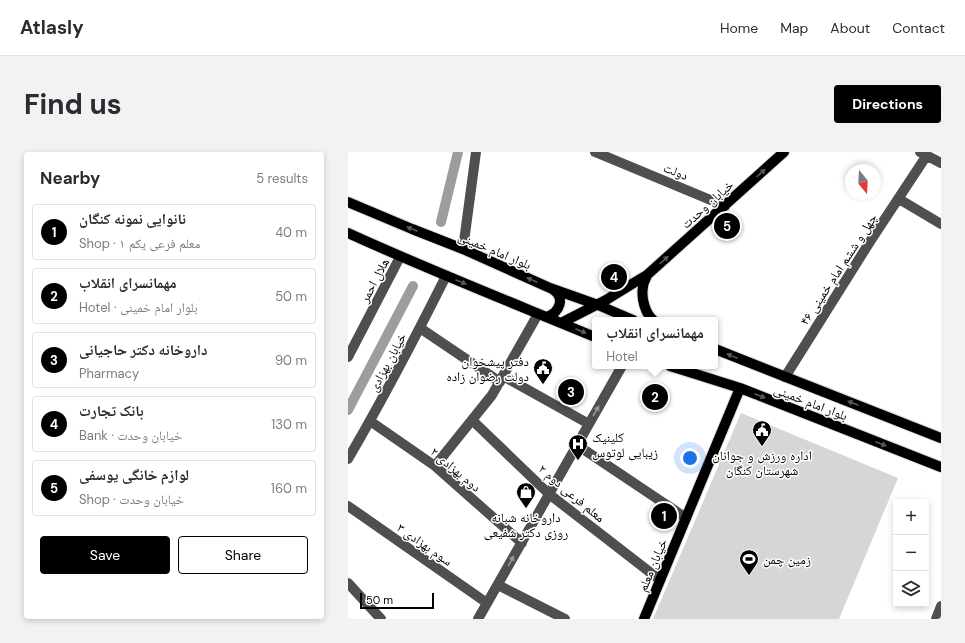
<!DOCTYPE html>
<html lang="en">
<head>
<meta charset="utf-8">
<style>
  :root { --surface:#fff; --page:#f2f2f3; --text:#2b2b33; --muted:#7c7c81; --line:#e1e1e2; --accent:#000 }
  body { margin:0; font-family:"DM Sans","Noto Naskh Arabic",sans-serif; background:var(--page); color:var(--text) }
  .controls { position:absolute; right:12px; bottom:12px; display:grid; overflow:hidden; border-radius:4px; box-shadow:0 2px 6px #0003 }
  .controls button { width:36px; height:36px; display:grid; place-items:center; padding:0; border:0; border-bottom:1px solid var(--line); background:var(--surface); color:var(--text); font:20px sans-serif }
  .compass { position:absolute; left:497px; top:12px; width:36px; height:36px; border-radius:50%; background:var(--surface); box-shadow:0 2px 6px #0003; rotate:162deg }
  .scale { position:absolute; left:12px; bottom:10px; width:74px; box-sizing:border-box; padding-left:4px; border:2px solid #000; border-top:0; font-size:11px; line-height:14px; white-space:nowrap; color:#000; -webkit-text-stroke:3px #fff; paint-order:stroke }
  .you { position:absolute; left:342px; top:306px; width:14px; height:14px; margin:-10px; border:3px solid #fff; border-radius:50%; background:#1a73e8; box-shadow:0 0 0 6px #1a73e833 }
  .badge { display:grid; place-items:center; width:26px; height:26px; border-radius:50%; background:var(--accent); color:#fff; font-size:13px; font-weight:700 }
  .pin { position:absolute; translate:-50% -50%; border:2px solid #fff; box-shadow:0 1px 4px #0006 }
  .popup { position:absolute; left:244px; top:165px; width:126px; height:52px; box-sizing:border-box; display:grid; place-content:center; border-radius:4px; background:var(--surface); filter:drop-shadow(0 1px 3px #0005); font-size:13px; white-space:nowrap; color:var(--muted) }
  .popup b { font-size:15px; color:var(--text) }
  .popup::after { content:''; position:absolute; left:50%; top:100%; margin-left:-8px; border:8px solid transparent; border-top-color:var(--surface) }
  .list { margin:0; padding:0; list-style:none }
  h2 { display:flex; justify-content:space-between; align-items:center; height:52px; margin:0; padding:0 16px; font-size:17px }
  h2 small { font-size:13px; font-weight:400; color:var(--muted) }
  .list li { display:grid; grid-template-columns:26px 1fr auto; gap:12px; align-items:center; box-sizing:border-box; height:56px; margin:0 8px 8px; padding:0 8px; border:1px solid var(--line); border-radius:4px }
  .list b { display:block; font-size:15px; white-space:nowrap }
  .list p { margin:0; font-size:13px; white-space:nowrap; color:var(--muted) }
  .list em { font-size:13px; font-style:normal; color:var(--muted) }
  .actions { display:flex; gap:8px; padding:12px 16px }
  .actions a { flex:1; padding:9px 0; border:1px solid var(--accent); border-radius:4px; text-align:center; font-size:14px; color:var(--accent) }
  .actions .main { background:var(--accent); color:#fff }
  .icon { flex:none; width:22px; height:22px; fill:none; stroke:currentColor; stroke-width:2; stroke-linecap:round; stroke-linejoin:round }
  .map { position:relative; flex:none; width:593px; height:467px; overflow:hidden; border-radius:4px }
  header { display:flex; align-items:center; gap:24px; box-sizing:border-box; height:56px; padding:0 20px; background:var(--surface); border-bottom:1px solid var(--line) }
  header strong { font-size:19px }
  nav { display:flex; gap:22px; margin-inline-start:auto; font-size:14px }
  .intro { display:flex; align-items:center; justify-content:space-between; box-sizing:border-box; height:96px; padding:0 24px }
  h1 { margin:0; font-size:28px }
  .button { padding:10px 18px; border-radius:4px; background:var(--accent); color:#fff; font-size:14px; font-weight:700 }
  main { display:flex; gap:24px; padding:0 24px }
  aside { flex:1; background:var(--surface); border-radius:4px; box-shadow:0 2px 6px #0003 }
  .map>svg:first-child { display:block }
  .green { fill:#d6d6d6 }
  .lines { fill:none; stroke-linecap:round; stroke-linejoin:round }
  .canal { stroke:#9d9d9d; stroke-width:10 }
  .major-casing { stroke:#dbdbdb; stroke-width:12 }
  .minor { stroke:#4f4f4f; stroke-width:10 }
  .major { stroke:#000; stroke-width:10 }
  .oneway { fill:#595959 }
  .oneway2 { fill:#959595 }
  .labels { text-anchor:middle; stroke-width:3; stroke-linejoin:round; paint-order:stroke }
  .street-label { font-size:13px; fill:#000; stroke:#fff }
  .poi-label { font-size:13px; fill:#000; stroke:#fff; text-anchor:start }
</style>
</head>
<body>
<header>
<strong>Atlasly</strong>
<nav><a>Home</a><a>Map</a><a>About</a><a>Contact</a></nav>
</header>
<div class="intro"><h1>Find us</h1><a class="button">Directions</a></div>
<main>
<aside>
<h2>Nearby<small>5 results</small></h2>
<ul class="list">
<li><span class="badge">1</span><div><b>نانوایی نمونه کنگان</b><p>Shop · معلم فرعی یکم ۱</p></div><em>40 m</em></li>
<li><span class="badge">2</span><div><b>مهمانسرای انقلاب</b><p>Hotel · بلوار امام خمینی</p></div><em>50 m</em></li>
<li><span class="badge">3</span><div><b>داروخانه دکتر حاجیانی</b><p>Pharmacy</p></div><em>90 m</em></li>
<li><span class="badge">4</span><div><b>بانک تجارت</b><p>Bank · خیابان وحدت</p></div><em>130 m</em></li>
<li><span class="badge">5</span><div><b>لوازم خانگی یوسفی</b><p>Shop · خیابان وحدت</p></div><em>160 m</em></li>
</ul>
<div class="actions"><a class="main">Save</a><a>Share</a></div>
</aside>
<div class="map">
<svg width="593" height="467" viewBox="0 0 593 467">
  <rect width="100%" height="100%" fill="#fff"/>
  <!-- green -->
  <path class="green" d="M 393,261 L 550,326 L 491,467 L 305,467 Z"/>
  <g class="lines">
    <!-- canal -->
    <path class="canal" d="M 93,70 L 110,0
      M 0,258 L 65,134"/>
    <!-- major casing -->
    <g class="major-casing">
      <path id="major" d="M 0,50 L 64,77 L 115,97 L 202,136 L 250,153 L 285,168
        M 0,81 C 81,118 165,151 247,185
        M 299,123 C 298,127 295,131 295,135 C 293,146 297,161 305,168
        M 198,165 C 212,161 218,145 204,137
        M 213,171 L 258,148 L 284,132 L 299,123 L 436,0
        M 367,197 L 593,286
        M 322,214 L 392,236 L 593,315
        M 296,467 L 392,236"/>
    </g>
    <!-- minor -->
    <path class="minor" d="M 247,0 L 377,54
      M 572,0 L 593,11
      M 551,47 L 593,72
      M 115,97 L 128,0
      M 72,176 L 152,230
      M 0,205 L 52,105
      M 155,224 L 241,272
      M 437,225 L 523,88 L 579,3
      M 124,268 L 201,342 L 312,428
      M 22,269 L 87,314 L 174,391
      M 229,293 L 338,366
      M 0,307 C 35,247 67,186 98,124
      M 87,314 L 144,243 L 190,162
      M 0,354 L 139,451
      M 0,431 L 33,467
      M 150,433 L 217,467
      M 130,467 L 274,214
      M 588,467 L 593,454"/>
    <!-- major -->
    <use href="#major" class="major"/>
  </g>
  <!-- one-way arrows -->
  <defs><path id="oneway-solid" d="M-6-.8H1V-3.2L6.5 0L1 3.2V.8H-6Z"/></defs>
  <g class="oneway">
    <use href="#oneway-solid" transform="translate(413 21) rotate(-42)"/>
    <use href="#oneway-solid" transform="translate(64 77) rotate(-157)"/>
    <use href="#oneway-solid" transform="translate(316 108) rotate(-42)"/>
    <use href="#oneway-solid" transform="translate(184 128) rotate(-156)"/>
    <use href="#oneway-solid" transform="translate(113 130) rotate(22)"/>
    <use href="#oneway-solid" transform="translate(233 179) rotate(23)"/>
    <use href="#oneway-solid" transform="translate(384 204) rotate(-158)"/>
    <use href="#oneway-solid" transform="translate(412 244) rotate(21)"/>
    <use href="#oneway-solid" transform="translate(505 251) rotate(-159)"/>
    <use href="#oneway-solid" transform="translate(533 292) rotate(21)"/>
  </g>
  <g class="oneway2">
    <use href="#oneway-solid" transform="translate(248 259) rotate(-60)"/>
    <use href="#oneway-solid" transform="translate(163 409) rotate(-61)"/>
  </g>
  <!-- icons -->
  <defs>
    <g id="civic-pin" transform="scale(1)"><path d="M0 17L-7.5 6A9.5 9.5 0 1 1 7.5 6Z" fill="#000" stroke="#fff"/><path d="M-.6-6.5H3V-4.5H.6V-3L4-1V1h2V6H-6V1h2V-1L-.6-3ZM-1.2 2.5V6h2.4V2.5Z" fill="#fff"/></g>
    <g id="hospital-pin" transform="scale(1)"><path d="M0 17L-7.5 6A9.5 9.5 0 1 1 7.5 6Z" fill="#000" stroke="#fff"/><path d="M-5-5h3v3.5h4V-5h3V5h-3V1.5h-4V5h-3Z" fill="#fff"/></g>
    <g id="shop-pin" transform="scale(1)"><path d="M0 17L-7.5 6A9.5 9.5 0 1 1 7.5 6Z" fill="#000" stroke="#fff"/><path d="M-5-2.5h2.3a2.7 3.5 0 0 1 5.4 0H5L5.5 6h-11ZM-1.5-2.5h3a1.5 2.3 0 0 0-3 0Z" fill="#fff"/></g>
    <g id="stadium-pin" transform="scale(1)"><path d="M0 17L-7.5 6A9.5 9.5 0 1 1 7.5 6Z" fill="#000" stroke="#fff"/><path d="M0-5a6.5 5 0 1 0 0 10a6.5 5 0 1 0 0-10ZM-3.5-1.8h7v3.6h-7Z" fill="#fff"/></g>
  </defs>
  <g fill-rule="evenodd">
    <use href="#civic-pin" x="195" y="216"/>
    <use href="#civic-pin" x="414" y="278"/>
    <use href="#hospital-pin" x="230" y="292"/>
    <use href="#shop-pin" x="178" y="340"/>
    <use href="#stadium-pin" x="401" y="407"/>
  </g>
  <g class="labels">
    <!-- street labels -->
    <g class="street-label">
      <text transform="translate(328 19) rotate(22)" y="5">دولت</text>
      <text transform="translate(359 52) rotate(-42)" y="5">خیابان وحدت</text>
      <text transform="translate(147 98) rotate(23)" y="5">بلوار امام خمینی</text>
      <text transform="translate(490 117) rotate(-57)" y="5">چهل و ششم امام خمینی ۴۶</text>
      <text transform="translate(26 128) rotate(-62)" y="5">هلال احمر</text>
      <text transform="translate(39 210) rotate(-62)" y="5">خیابان بهزادی</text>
      <text transform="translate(463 250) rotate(21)" y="5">بلوار امام خمینی</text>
      <text transform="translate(108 317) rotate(40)" y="5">دوم بهزادی ۲</text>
      <text transform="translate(224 341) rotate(40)" y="5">معلم فرعی دوم ۲</text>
      <text transform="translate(77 392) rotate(35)" y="5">سوم بهزادی ۳</text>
      <text transform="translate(304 413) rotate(-67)" y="5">خیابان معلم</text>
    </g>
    <!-- poi labels -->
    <g class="poi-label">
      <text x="181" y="214" text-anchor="end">دفتر پیشخوان<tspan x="181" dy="15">دولت رضوان زاده</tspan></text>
      <text x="244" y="290">کلینیک<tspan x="244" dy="15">زیبایی لوتوس</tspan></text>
      <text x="414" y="308" text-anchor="middle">اداره ورزش و جوانان<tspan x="414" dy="15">شهرستان کنگان</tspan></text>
      <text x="178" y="370" text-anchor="middle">داروخانه شبانه<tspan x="178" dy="15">روزی دکتر شفیعی</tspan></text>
      <text x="415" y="412">زمین چمن</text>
    </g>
  </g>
</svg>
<div class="controls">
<button>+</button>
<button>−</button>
<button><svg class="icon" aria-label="layers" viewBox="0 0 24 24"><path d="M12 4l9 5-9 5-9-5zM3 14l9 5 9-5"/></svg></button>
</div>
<svg class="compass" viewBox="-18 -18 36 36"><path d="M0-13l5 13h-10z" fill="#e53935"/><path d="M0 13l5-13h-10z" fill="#7c7c81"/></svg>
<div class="scale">50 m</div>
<div class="you"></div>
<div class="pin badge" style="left:316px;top:364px">1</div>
<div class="pin badge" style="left:307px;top:245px">2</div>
<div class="popup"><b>مهمانسرای انقلاب</b>Hotel</div>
<div class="pin badge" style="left:223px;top:240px">3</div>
<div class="pin badge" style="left:266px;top:125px">4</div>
<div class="pin badge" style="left:379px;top:74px">5</div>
</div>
</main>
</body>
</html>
